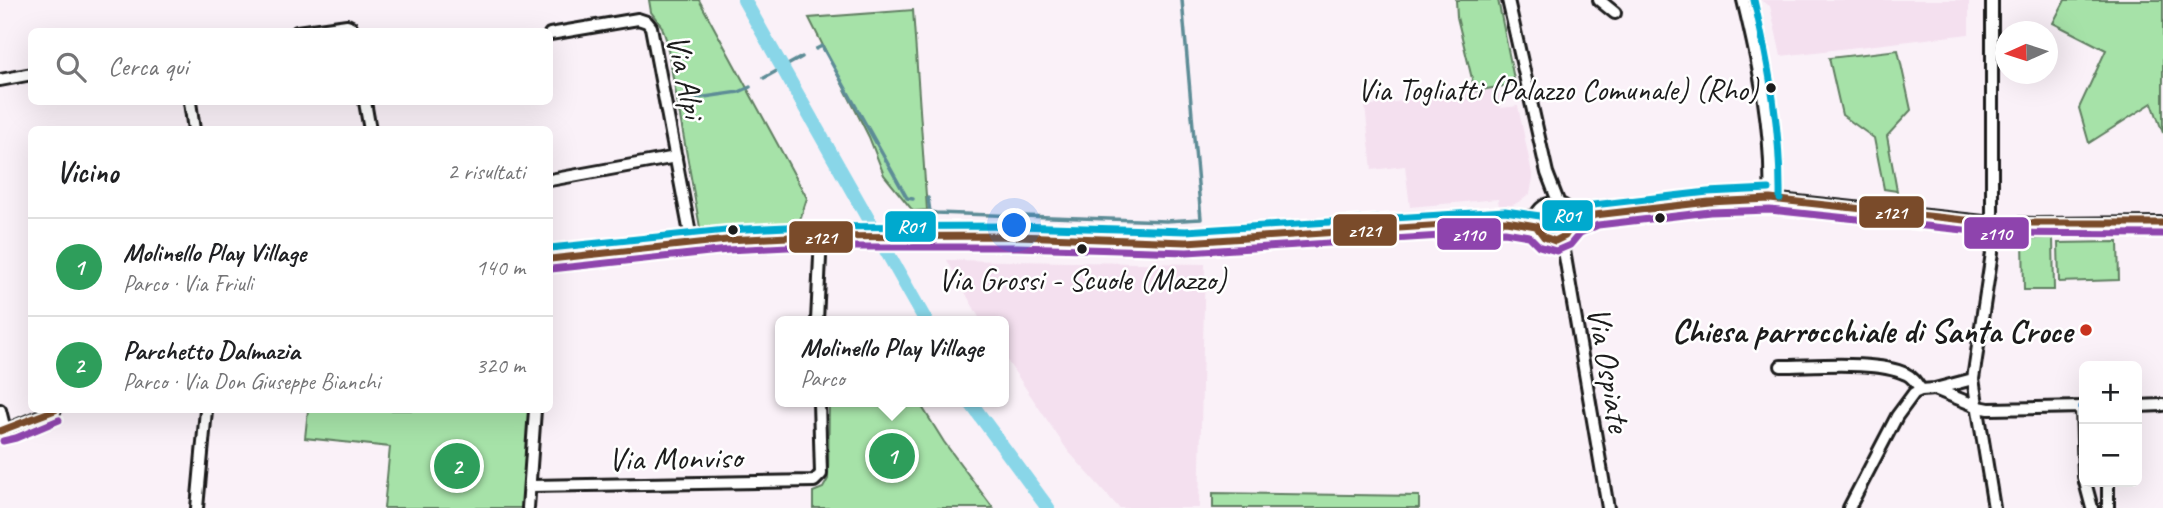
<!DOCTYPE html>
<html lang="it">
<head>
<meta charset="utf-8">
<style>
  :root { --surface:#fff; --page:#f2f2f2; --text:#202124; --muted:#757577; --line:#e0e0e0; --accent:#db2777 }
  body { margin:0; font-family:Caveat,sans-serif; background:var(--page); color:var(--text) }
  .controls { position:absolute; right:21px; bottom:21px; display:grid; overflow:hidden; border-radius:10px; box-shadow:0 7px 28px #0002 }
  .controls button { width:63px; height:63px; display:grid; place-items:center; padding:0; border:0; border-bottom:2px solid var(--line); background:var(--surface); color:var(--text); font:35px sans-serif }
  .compass { position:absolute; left:1995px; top:21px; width:63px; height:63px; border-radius:50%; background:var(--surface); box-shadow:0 7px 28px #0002; rotate:267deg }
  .you { position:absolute; left:1015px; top:226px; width:24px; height:24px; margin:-18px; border:5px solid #fff; border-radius:50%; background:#1a73e8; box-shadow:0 0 0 10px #1a73e833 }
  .badge { display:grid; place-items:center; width:46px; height:46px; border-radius:50%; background:var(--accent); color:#fff; font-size:23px; font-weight:700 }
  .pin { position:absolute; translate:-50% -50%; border:4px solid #fff; box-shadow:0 2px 7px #0006 }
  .popup { position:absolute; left:775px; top:316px; width:234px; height:91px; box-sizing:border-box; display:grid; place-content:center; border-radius:10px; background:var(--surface); filter:drop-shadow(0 2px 5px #0005); font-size:23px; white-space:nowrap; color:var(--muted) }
  .popup b { font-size:26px; color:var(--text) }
  .popup::after { content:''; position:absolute; left:50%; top:100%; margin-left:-14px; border:14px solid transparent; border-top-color:var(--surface) }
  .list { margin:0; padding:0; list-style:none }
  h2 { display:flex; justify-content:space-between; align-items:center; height:91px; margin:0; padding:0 28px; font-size:30px }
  h2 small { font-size:23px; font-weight:400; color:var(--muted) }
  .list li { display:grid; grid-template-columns:46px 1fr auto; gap:21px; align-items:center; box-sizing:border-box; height:98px; padding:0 28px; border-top:2px solid var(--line) }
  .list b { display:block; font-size:26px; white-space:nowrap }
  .list p { margin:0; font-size:23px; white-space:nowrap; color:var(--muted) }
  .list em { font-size:23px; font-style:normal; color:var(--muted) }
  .icon { flex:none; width:38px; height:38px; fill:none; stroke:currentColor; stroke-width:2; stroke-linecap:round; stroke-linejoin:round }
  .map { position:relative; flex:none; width:2163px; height:508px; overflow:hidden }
  .search { position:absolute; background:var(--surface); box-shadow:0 7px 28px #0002; left:28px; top:28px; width:525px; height:77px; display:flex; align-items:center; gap:18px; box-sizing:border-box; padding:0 24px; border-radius:10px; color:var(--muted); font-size:26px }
  .panel { position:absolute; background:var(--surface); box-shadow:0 7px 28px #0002; left:28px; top:126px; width:525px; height:287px; border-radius:10px }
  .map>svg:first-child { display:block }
  .built { fill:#f4e0ef }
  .green { fill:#a6e2a8; stroke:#617f62; stroke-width:2 }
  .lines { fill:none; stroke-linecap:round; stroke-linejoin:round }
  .stream { stroke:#5d8c96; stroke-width:3.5 }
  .canal { stroke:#89d6e8; stroke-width:14 }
  .street-casing { stroke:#1c1c1c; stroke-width:16 }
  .street { stroke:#fff; stroke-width:10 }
  .bus-1-casing { stroke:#fff; stroke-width:12 }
  .bus-2-casing { stroke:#fff; stroke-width:12 }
  .bus-3-casing { stroke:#fff; stroke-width:12 }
  .bus-4-casing { stroke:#fff; stroke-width:12 }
  .bus-1 { stroke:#7a4b2a; stroke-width:7 }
  .bus-2 { stroke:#8e44ad; stroke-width:7 }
  .bus-3 { stroke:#00a9ce; stroke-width:7 }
  .bus-4 { stroke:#0065bd; stroke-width:7 }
  .bus-dot { fill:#1c1c1c; stroke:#fff; stroke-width:2.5 }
  .poi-dot { fill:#c8321e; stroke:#fff; stroke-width:2.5 }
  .labels { text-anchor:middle; stroke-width:5; stroke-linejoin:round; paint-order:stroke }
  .bus-label { font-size:31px; fill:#1c1c1c; stroke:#fff; text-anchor:end }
  .street-label { font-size:33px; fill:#1c1c1c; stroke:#fff }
  .poi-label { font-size:33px; font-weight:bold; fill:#1c1c1c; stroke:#fff; text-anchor:end }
  .line-badge { stroke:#fff; stroke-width:2.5 }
  .badge-label { font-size:19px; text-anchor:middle; font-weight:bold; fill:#fff }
</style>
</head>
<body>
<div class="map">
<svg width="2163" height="508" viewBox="0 0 2163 508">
  <rect width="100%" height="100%" fill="#faf1f8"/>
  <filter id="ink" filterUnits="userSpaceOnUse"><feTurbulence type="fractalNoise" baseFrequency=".0143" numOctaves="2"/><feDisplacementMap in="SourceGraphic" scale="14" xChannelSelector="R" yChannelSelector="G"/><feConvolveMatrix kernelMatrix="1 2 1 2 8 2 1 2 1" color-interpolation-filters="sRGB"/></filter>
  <g filter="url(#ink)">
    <!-- built -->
    <path class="built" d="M 1760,0 L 1969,0 L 1969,34 L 1781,56 L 1770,6 Z
      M 1498,88 L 1501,108 L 1518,106 L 1533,178 L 1530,194 L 1522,200 L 1511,206 L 1499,207 L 1498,199 L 1410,207 L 1405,166 L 1372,170 L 1365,106 Z
      M 947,260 L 1205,264 L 1199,508 L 1119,508 L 1068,451 L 1004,356 L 1004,321 L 981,321 Z"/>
    <!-- green -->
    <path class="green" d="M 649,0 L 699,0 L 807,198 L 798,226 L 701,233 L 666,39 L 662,27 L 651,12 Z
      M 1456,0 L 1498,0 L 1515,84 L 1475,91 L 1457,17 Z
      M 2065,0 L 2163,0 L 2163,133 L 2152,103 L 2089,143 L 2079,108 L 2106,50 L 2053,23 Z
      M 913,10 L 927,210 L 913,211 L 884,175 L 869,137 L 809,18 Z
      M 1898,50 L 1911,110 L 1887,136 L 1897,191 L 1884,189 L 1874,138 L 1842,115 L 1829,58 Z
      M 2053,238 L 2054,290 L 2024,290 L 2023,239 Z
      M 2118,242 L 2119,280 L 2059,282 L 2058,243 Z
      M 829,402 L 919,402 L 944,442 L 993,508 L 813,508 L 813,492 L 823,488 L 828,479 Z
      M 308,410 L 529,410 L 523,508 L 384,508 L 390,447 L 305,438 Z
      M 1213,493 L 1419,496 L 1419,508 L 1213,508 Z"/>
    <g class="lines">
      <!-- stream -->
      <path class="stream" d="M 816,49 L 822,46 L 907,198 L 913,199
        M 764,78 L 802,57
        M 684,100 L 739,92 L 750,87
        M 928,198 L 930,212 L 936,213 L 1166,221 L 1201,219 L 1182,0"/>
      <!-- canal -->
      <path class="canal" d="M 744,0 L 926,321
        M 970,402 L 1048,508"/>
      <!-- street casing -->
      <g class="street-casing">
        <path id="street" d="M 1508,0 L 1547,173 L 1559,204
          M 1599,0 L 1615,13
          M 1743,0 C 1759,66 1773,131 1770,199
          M 1992,0 L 1992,253 L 1973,379 L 1994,508
          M 297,32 L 347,25 L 351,27 L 351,32
          M 550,34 L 638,19 L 647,22 L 651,27 L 692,244
          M 0,80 L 32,74
          M 190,102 L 194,130
          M 365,102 L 370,130
          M 550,180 L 676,157
          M1535 222a19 19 0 1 1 38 0a19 19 0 1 1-38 0Z
          M 1570,212 L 1595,215 L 1709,202 L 1770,199 L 1993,223 L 2036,224 L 2163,223
          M 1562,239 L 1608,508
          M 550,259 L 727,240 L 788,237 L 1017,236 L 1186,242 L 1506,221 L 1537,215
          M 817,321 L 821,236
          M 1781,366 C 1814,366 1877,360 1906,374 C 1913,377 1917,384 1921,390
          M 1935,389 L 1979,407 L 1989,409 L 2084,407
          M 2137,406 L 2163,405
          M 2082,407 L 2084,477
          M 0,410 L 5,430
          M 0,431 L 12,428 L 55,410
          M 2085,482 L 2092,508
          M 2108,482 L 2108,508
          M 531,486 L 814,481 L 821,474 L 819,402
          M 197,508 L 206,410
          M 528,508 L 535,410
          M 1849,508 L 1897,416 L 1914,393 L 1921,390 L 1935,389 L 1973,379"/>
      </g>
      <!-- street -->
      <use href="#street" class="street"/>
      <!-- bus-1 casing -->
      <g class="bus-1-casing">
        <path id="bus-1" d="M 550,259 L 727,240 L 788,237 L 1017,236 L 1186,242 L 1506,221 L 1536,226 L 1544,237 L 1555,241 L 1565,236 L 1572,225 L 1595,215 L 1709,202 L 1770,199 L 1993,223 L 2163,223
          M 0,431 L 55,410"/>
      </g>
      <!-- bus-2 casing -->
      <g class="bus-2-casing">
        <path id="bus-2" d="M 551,269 L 728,250 L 788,247 L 1017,247 L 1187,252 L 1505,232 L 1529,236 L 1539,246 L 1556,251 L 1570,245 L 1580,233 L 1598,225 L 1710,212 L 1770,210 L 1993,233 L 2163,234
          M 3,441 L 16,438 L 59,420"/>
      </g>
      <!-- bus-3 casing -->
      <g class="bus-3-casing">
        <path id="bus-3" d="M 1754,0 C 1769,66 1781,131 1780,199
          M 550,248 L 726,230 L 787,227 L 1017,226 L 1186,231 L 1505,211 L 1540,216 L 1550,229 L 1554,230 L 1558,228 L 1566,216 L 1593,205 L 1708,192 L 1769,189"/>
      </g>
      <!-- bus-4 casing -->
      <g class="bus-4-casing">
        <path id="bus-4" d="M 2084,407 L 2082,407 L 2084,477"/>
      </g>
      <!-- bus-1 -->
      <use href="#bus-1" class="bus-1"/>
      <!-- bus-2 -->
      <use href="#bus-2" class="bus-2"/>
      <!-- bus-3 -->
      <use href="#bus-3" class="bus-3"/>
      <!-- bus-4 -->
      <use href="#bus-4" class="bus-4"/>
    </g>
  </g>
  <!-- markers -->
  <g class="bus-dot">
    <circle cx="1771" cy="88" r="6"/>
    <circle cx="1660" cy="218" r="6"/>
    <circle cx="733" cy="230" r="6"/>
    <circle cx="1082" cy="249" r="6"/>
  </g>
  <circle class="poi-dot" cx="2086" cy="330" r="7"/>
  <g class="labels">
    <!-- bus labels -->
    <g class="bus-label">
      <text x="1758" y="100">Via Togliatti (Palazzo Comunale) (Rho)</text>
      <text x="1082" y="290" text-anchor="middle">Via Grossi - Scuole (Mazzo)</text>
    </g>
    <!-- street labels -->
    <g class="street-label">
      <text transform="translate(687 76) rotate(78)" y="12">Via Alpi</text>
      <text transform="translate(1610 369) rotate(80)" y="12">Via Ospiate</text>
      <text transform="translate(675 457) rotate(-1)" y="12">Via Monviso</text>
    </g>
    <!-- poi labels -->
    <g class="poi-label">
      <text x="2072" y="342">Chiesa parrocchiale di Santa Croce</text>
    </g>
  </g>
  <g class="line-badge">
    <rect x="1858" y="195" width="67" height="34" rx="7" fill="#7a4b2a"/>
    <rect x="1541" y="199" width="53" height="33" rx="7" fill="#00a9ce"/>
    <rect x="884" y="210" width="53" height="33" rx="7" fill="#00a9ce"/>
    <rect x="1332" y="213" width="66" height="34" rx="7" fill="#7a4b2a"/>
    <rect x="1963" y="216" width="67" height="34" rx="7" fill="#8e44ad"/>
    <rect x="1436" y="217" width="66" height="34" rx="7" fill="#8e44ad"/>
    <rect x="788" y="220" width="66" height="34" rx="7" fill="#7a4b2a"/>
  </g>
  <g class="badge-label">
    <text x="1891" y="219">z121</text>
    <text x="1567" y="222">R01</text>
    <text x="911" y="233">R01</text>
    <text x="1365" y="237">z121</text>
    <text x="1996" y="240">z110</text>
    <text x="1469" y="241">z110</text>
    <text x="821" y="244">z121</text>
  </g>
</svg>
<div class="controls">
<button>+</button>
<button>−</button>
</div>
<svg class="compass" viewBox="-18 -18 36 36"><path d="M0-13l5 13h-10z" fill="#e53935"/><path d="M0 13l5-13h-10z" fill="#757577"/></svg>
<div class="you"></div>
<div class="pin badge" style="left:892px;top:456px;background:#2e9e5b">1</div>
<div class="popup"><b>Molinello Play Village</b>Parco</div>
<div class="pin badge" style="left:457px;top:466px;background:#2e9e5b">2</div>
<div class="search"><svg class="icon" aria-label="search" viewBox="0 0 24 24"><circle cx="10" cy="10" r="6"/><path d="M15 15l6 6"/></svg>Cerca qui</div>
<section class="panel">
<h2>Vicino<small>2 risultati</small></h2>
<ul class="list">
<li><span class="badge" style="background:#2e9e5b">1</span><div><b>Molinello Play Village</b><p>Parco · Via Friuli</p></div><em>140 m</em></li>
<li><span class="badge" style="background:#2e9e5b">2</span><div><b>Parchetto Dalmazia</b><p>Parco · Via Don Giuseppe Bianchi</p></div><em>320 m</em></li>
</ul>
</section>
</div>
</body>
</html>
